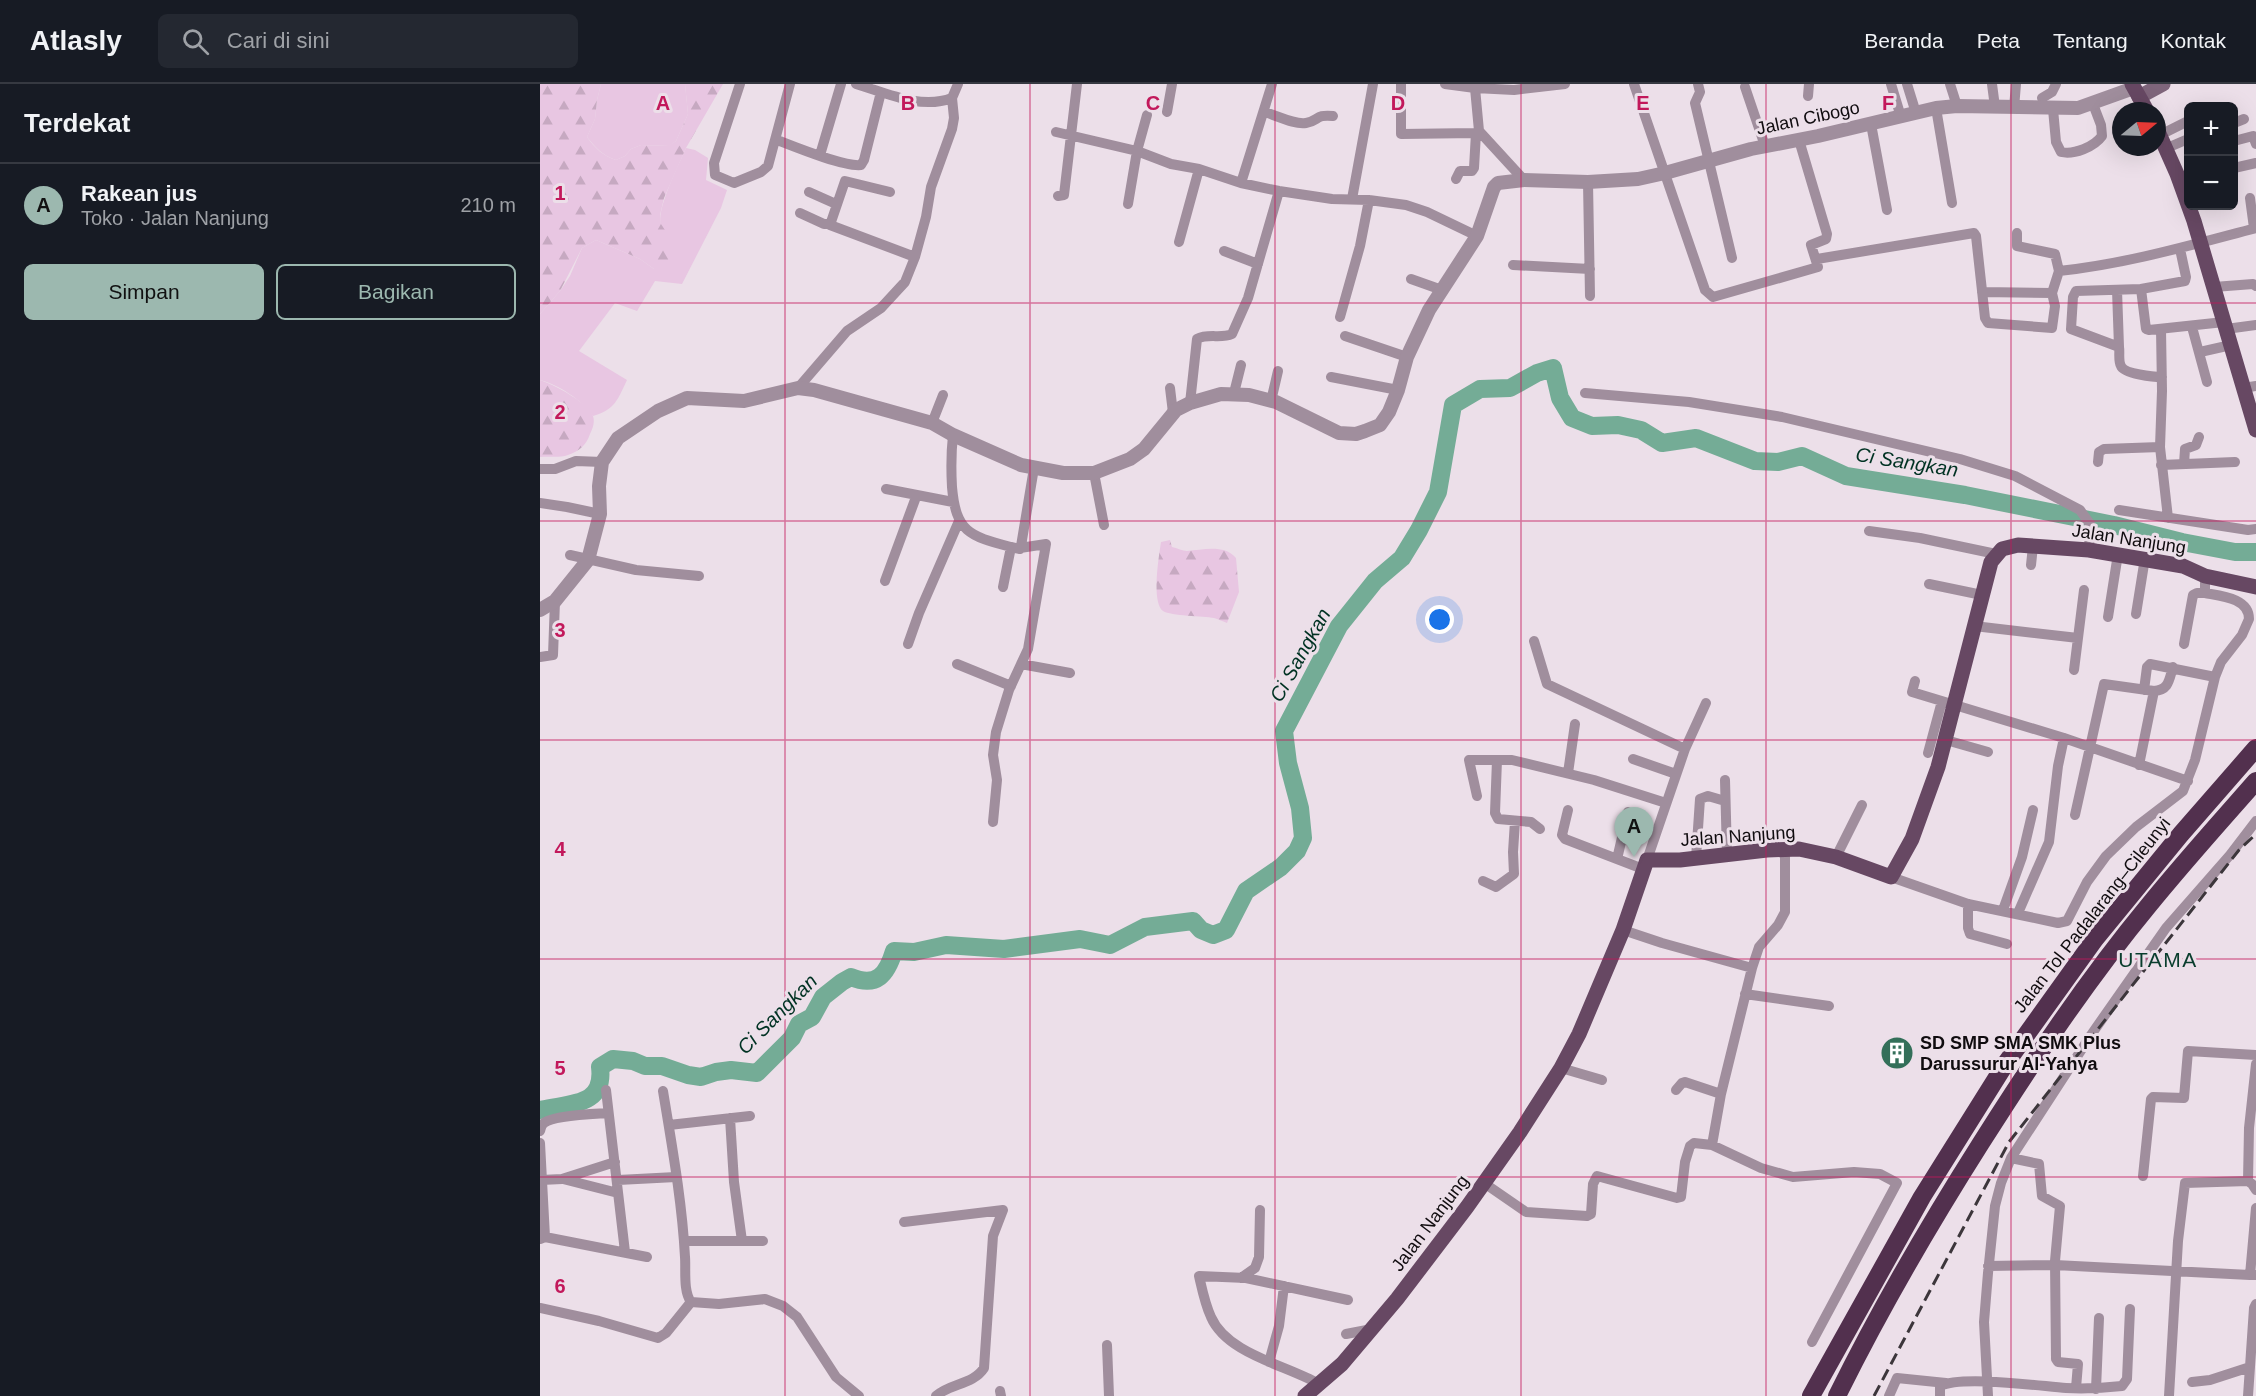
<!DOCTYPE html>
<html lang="id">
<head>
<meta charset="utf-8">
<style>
  :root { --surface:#171b24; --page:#242831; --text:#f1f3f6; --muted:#9ea1a6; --line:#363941; --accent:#9cb8af }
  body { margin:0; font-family:Helvetica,sans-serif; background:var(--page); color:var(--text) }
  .controls { position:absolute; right:18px; top:18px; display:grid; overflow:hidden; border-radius:9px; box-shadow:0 6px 24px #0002 }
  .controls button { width:54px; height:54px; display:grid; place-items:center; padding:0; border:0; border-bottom:2px solid var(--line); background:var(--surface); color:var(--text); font:30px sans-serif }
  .compass { position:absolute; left:1572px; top:18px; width:54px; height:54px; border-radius:50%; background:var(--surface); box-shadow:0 6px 24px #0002; rotate:71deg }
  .you { position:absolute; left:900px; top:536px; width:21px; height:21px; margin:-15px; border:4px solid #fff; border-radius:50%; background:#1a73e8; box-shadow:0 0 0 9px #1a73e833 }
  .badge { display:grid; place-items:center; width:39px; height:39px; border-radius:50%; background:var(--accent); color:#111; font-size:20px; font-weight:700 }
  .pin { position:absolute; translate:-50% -50px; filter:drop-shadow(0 2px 3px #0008) }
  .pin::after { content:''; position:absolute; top:32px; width:21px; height:18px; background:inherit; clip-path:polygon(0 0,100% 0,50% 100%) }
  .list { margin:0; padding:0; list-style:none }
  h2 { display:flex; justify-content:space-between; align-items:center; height:78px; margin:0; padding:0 24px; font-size:26px }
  h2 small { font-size:20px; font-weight:400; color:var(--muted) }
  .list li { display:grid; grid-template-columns:39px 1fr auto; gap:18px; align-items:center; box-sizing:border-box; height:84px; padding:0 24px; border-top:2px solid var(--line) }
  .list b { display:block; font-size:22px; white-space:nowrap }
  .list p { margin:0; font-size:20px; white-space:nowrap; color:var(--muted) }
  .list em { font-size:20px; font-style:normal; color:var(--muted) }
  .actions { display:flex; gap:12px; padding:18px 24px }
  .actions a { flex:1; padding:14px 0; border:2px solid var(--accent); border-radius:9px; text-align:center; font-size:21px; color:var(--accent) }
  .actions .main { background:var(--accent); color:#111 }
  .icon { flex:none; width:33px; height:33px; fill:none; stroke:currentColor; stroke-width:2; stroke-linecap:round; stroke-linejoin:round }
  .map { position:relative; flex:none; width:1716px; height:1312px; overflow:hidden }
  header { display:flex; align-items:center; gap:36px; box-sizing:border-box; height:84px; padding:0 30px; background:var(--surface); border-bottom:2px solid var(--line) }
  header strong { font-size:28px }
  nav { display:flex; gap:33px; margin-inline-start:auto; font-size:21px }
  .search { width:420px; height:54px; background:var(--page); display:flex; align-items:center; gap:15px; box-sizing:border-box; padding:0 21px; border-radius:9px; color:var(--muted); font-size:22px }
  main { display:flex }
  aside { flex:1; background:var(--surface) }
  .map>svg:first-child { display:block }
  .green { fill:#e8c6e2 }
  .forest { fill:url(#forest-firs) }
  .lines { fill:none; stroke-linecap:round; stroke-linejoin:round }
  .river { stroke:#74ac96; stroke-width:18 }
  .minor { stroke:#a08e9d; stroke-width:10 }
  .tertiary { stroke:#a08e9d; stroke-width:14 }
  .secondary { stroke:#7f657b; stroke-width:15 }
  .primary { stroke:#674863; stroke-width:15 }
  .motorway { stroke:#52304e; stroke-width:18 }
  .rail { stroke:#3c363b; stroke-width:3; stroke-dasharray:12 6; stroke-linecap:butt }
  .grid { fill:none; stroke:#c2185b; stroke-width:1.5; stroke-opacity:0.55 }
  .labels { text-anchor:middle; stroke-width:6; stroke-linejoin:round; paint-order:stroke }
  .street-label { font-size:18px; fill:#100c0f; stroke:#ecdfe9 }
  .poi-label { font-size:18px; font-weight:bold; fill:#100c0f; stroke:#ecdfe9; text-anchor:start }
  .water-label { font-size:20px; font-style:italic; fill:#003223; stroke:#ecdfe9 }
  .quarter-label { font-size:21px; letter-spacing:1.5px; fill:#093d2d; stroke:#ecdfe9 }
  .grid-label { font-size:20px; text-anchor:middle; font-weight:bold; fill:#c2185b; stroke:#ecdfe9; stroke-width:6; stroke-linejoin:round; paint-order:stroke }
</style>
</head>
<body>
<header>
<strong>Atlasly</strong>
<div class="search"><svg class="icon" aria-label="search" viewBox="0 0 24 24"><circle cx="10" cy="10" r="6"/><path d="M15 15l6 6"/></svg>Cari di sini</div>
<nav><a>Beranda</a><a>Peta</a><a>Tentang</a><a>Kontak</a></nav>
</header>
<main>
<aside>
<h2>Terdekat<small></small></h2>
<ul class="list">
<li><span class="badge">A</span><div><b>Rakean jus</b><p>Toko · Jalan Nanjung</p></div><em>210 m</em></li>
</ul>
<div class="actions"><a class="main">Simpan</a><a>Bagikan</a></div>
</aside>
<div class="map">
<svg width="1716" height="1312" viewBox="0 0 1716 1312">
  <defs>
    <pattern id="forest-firs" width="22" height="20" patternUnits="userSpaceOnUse" patternTransform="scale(1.5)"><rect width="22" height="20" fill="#e8c6e2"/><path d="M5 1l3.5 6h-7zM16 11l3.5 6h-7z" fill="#c6a9c1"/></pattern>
  </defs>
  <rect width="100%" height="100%" fill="#ecdfe9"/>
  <!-- green -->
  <path class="green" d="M 61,0 L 145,0 L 148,30 L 136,57 L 129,62 L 101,61 L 91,65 L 85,72 L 76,76 C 63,72 56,64 47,53 L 55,35 L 57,16 Z
    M 146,64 L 155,66 L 168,74 L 166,96 L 187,106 L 181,124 L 142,200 L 115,197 L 97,227 L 75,219 L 39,267 L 87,296 C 78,315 75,326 53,332 C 42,316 19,301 0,296 L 0,230 L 20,207 L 30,192 L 42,164 L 56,156 L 100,175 L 114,185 L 133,160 C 130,154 123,147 121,140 C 116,126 139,80 146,64 Z"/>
  <!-- forest -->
  <path class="forest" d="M 0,0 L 61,0 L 57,16 L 55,35 L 47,53 C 55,64 63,72 76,76 L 85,72 L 91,65 L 101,61 L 128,62 L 136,57 L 148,30 L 145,0 L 183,0 L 146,64 L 124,114 L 120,131 L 121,140 L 134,160 L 129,178 L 123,184 L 114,185 L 100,175 L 56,156 L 42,164 L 20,207 L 0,230 Z
    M 0,296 C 13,300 49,319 53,332 C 55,338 53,344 50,350 C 46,362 39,367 28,371 C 20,374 9,372 0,373 Z
    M 630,456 L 632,463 C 637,464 643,467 647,467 C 663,466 684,460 696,474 L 699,508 L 687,539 C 682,537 678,535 674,534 C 663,532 631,532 623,527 C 611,518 619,472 621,458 Z"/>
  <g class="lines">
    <!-- river -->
    <path class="river" d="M 0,1026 C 30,1019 65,1023 60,983 L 73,975 L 93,977 L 105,982 L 122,982 L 148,991 L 161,993 L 176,988 L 191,986 L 217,989 L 252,954 L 259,940 L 272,933 L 283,913 L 302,898 L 311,893 C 337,904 347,890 354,867 L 374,868 L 406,861 L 464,865 L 540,855 L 570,861 L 605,843 L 653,837 L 661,846 L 673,851 L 686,846 L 706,807 L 741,783 L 757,767 L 763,754 L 760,724 L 748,679 L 744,647 L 799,542 L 835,497 L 862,474 L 879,446 L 898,408 L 913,321 L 940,305 L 970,304 L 997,289 L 1013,284 L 1020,314 L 1032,334 L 1052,342 L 1078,341 L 1101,346 L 1122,359 L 1156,354 L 1215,377 L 1238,378 L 1262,372 L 1306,392 L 1425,411 L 1574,441 L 1642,458 L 1695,468 L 1716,468"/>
    <!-- minor -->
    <path class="minor" d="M 200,0 L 174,79 L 175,91 L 194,99 L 221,88 L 228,82 L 250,0
      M 861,0 L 861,50 L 936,49 L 939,47
      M 905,0 L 935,4 L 939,47 L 984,96
      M 1094,0 L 1165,206 L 1173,213 L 1278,183 L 1271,161 L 1286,155 L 1287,150 L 1259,56
      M 1158,0 L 1160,8 L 1155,19 L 1192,174
      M 1351,0 L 1361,33
      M 1367,0 L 1376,29
      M 1410,0 L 1417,22
      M 1452,0 L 1455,23
      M 1205,3 L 1225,62
      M 935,4 L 974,6 L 1025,0
      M 1268,12 L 1269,0
      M 412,14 L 418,0
      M 1502,14 L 1512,8 L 1516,0
      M 1396,24 L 1412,119
      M 1474,24 L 1476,0
      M 1513,25 L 1516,58 L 1521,68 C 1534,71 1554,63 1562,52 L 1561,41 L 1553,20
      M 627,28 L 632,0
      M 724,28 C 736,31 754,41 766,39 C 779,37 775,30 793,32
      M 1694,39 L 1704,35
      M 1331,40 L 1347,126
      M 516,48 L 597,67 L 631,80 L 659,85 L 701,99 L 739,107 L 792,115 L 829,116 L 866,121 L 887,128 L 937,152
      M 1620,51 L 1648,37
      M 237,56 C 255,63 304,83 321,81 L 324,76 L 341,8
      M 1694,57 L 1713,52 L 1716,60
      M 1627,64 L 1648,55
      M 280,71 L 301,0
      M 1694,84 L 1716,79
      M 916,95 L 920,87 L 932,87 L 934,84 L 936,49
      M 1048,98 L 1050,212
      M 701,99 L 732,0
      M 269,108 L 296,120
      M 350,108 L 305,97 L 290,141 L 375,173
      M 518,112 L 524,111 L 537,0
      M 1710,114 L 1714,144
      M 812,115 L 833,0
      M 588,120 L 597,67 L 607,31
      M 260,129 L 284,140 L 290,140
      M 1477,149 L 1477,162 L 1515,170 L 1519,187
      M 639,158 L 659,85
      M 1640,165 L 1646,193 L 1645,197 L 1601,205 L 1606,245 L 1609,246 L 1684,238
      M 684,167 L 718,180
      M 1277,175 L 1434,149 L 1436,152 L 1445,234 L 1448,239 L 1512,244 L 1515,222 L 1512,209
      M 973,181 L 1050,185
      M 871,195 L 902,206
      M 1674,203 L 1713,200 L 1716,202
      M 1601,205 L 1536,207 L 1533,213 L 1531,245 L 1579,263 C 1580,268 1578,277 1581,282 C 1584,290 1614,293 1622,293
      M 1577,206 L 1579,263
      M 1442,208 L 1512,209 L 1519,187 C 1586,180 1651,161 1716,144
      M 800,233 L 820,162 L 829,116
      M 1652,243 L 1667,298
      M 1621,245 L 1622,307 L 1620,363 L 1628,434
      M 1686,245 L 1716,241
      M 805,252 L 867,273
      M 1660,268 L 1691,261
      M 791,293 L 858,306
      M 258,304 L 307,247 L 341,224 L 365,198 L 375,173 L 386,133 L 391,103 L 412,45 L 414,34 L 412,14 C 381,26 346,9 316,0
      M 630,304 L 633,329
      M 1703,304 L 1716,302
      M 694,309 L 701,281
      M 1045,309 L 1149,318 L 1242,333 L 1420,375 L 1475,392 L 1540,426 L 1550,440 L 1549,466
      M 731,317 L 738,287
      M 650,319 L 657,255 C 668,249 681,255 692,250 L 708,214 L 739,107
      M 392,339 L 403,311
      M 413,351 C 411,369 411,385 412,403 C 416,449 430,452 471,463
      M 1558,378 L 1559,368 L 1564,365 L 1620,363
      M 1644,380 L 1645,365 L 1656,361 L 1659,353
      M 1621,381 L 1695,378
      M 0,385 L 15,385 L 36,377 L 62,378
      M 554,389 L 564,441
      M 346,405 L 413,418
      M 0,419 L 27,423 L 60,430
      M 1579,426 L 1708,446 L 1716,445
      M 1329,447 L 1380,454 L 1456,470
      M 30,471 L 96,486 L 159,492
      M 1491,481 L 1493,462
      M 345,497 L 376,413
      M 1389,500 L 1442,511
      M 463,503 L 471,463 L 480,465 L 481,462 L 494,384
      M 1596,530 L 1605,474
      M 1568,533 L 1578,470
      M 1434,542 L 1538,554 L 1544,506
      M 994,557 L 1007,600 L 1145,665
      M 368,560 L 379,529 L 419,437
      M 1644,560 L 1653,511 L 1657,509 L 1665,509
      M 0,573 L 13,571 L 15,517
      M 417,580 L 471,602
      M 481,580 L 530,589
      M 1534,586 L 1538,554
      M 1375,597 L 1372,608 L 1524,654 L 1648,697
      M 1604,606 L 1607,583 L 1610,580 L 1675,593
      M 1406,656 L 1448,668
      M 1388,669 L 1402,617
      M 1093,675 L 1136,690
      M 957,676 L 955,729 L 958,735 L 991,738 L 1000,745
      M 1599,681 L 1614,607
      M 1028,689 L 1035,640
      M 1185,696 L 1187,771
      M 937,712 L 929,676 L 972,676 L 1054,696 L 1126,719
      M 1028,726 L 1022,751 L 1025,755 L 1103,785
      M 1535,731 L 1564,600 L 1614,607 C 1629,606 1629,596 1633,583
      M 453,738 L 457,696 L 453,671 L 456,648 L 469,606 L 488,565 L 506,460 L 480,464
      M 1296,773 L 1322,721
      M 1156,774 L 1160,715 L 1168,712 L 1185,717
      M 1077,775 L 1088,728
      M 1107,776 L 1145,665 L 1166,619
      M 1351,793 L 1428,820 L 1518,839 L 1527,837 L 1547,798 L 1566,772 L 1596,743 L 1643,707 L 1655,676 L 1675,593 L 1681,578 L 1702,551 L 1709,535 C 1709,514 1681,512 1665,509 L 1665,492
      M 943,797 L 956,803 L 974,790 L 973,768 L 975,737
      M 1428,820 L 1428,844 L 1430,850 L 1467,860
      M 1463,826 L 1482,773 L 1493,726
      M 1478,829 L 1509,758 L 1518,682 L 1524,654
      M 1083,846 L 1122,859 L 1212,884
      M 1205,910 L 1289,922
      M 1021,984 L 1062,996
      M 66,1006 L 85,1168
      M 1136,1006 L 1142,999 L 1145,998 L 1181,1010
      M 123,1007 C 132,1062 142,1117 145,1173 C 146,1186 143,1207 151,1218 L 179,1220 L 225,1215 L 243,1222 L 257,1233 L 296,1293 L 319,1312
      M 190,1034 L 194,1098 L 202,1157
      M 129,1041 L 210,1032
      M 0,1047 C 1,1044 1,1041 4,1039 C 13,1031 55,1030 68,1029
      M 0,1059 L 5,1153
      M 1172,1061 L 1181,1010 L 1212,884 L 1219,863 L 1238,841 L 1245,828 L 1245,765
      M 1471,1074 L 1499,1080 L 1502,1112 L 1520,1122 L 1515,1177 L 1516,1275 L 1518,1278 L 1538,1280 L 1536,1304
      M 1603,1092 L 1611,1015 L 1613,1013 L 1644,1014 L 1648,967 L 1716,971
      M 23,1095 L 78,1109
      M 1,1096 L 22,1095 L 75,1078
      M 78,1096 L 136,1093
      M 1708,1097 L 1709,1044 L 1716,980
      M 944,1099 L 986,1128 L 1047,1132 L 1051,1130 L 1053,1100 L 1057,1092 L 1137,1114 L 1141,1113 L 1145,1078 L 1150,1062 L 1154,1059 L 1172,1061 L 1221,1084 L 1253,1093 L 1314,1088 L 1340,1090 L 1357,1099 L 1272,1258
      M 1716,1124 L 1710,1191 L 1716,1191
      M 364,1138 L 463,1126 L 453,1152 L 444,1284 C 433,1301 410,1299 396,1312
      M 0,1155 L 5,1153 L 107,1173
      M 144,1157 L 223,1157
      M 1448,1182 L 1515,1181 L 1710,1191
      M 701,1194 L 715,1184 L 719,1173 L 720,1126
      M 0,1224 L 59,1237 L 118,1254 L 126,1249 L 151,1218
      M 806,1250 L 832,1245
      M 567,1261 L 569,1312
      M 729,1278 L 739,1242 L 744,1202
      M 1652,1298 L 1670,1296 L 1710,1283
      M 779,1300 C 746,1281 687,1270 671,1233 C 665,1220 662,1205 659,1192 L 706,1194 L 808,1216
      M 1556,1305 L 1559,1234
      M 460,1307 L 461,1312
      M 1349,1312 L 1357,1294 L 1406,1299
      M 1400,1312 L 1400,1302 C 1422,1291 1499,1302 1526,1304 C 1545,1305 1564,1304 1582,1302 L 1587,1295 L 1590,1225
      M 1448,1312 L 1444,1238 L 1448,1189 L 1455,1122 L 1461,1099 L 1471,1074 L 1551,951 L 1626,844 L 1690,771 L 1716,737
      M 1629,1312 L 1638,1157 L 1645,1099 L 1708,1097 L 1712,1100 L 1716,1106
      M 1708,1312 L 1714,1224 L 1716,1220"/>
    <!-- tertiary -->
    <path class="tertiary" d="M 0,526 L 15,517 L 48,476 L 60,430 L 59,402 L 62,378 L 78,354 L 118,327 L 147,314 L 204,317 L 258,304 L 274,306 L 392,339 L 413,351 L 481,381 L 523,389 L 554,389 L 590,375 L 604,365 L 636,326 L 650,319 L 681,310 L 709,311 L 736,318 L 799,349 L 816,350 L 825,347 L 840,341 L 849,328 L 858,306 L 867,273 L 889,226 L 937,152 L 954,103 L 958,99 L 984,96 L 1048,98 L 1098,95 L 1125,89 L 1211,65 L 1278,52 L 1396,24 L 1417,22 L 1538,24 L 1594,4"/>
    <!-- secondary -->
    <path class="secondary" d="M 1599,13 L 1623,0"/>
    <!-- primary -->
    <path class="primary" d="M 1592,0 L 1607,27
      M 1617,45 L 1637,90 L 1654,137 L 1716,346
      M 765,1312 L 802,1280 L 857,1215 L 927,1123 L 980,1048 L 1021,984 L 1039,950 L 1083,846 L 1107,776 L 1140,776 L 1227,766 L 1259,765 L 1296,773 L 1351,793 L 1372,755 L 1398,683 L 1451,478 L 1462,465 L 1478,461 L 1549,466 L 1643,482 L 1665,492 L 1716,503"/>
    <!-- motorway -->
    <path class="motorway" d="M 1271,1312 L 1382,1113 L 1466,979 L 1555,855 L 1641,750 L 1716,664
      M 1297,1312 C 1340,1225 1389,1141 1441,1059 C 1493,977 1547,896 1609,821 C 1643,779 1680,738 1716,697"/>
    <!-- rail -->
    <path class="rail" d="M 1334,1312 L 1469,1058 L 1699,766 L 1716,750"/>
  </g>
  <!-- grid -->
  <path class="grid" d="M 245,0 L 245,1312M 490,0 L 490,1312M 735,0 L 735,1312M 981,0 L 981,1312M 1226,0 L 1226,1312M 1471,0 L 1471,1312M 0,219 L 1716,219M 0,437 L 1716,437M 0,656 L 1716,656M 0,875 L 1716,875M 0,1093 L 1716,1093"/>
  <!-- icons -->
  <defs>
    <g id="building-disc" transform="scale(1.725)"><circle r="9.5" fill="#336f59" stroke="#ecdfe9"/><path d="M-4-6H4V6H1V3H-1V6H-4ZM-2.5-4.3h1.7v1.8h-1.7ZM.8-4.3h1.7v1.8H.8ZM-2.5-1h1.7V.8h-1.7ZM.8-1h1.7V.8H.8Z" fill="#fff"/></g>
  </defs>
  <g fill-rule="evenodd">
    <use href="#building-disc" x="1357" y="969"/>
  </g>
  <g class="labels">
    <!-- street labels -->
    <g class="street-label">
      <text transform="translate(1268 34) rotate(-12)" y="6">Jalan Cibogo</text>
      <text transform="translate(1589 455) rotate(9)" y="6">Jalan Nanjung</text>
      <text transform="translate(1198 752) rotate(-4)" y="6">Jalan Nanjung</text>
      <text transform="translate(1552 831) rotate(-52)" y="6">Jalan Tol Padalarang–Cileunyi</text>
      <text transform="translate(890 1139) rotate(-53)" y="6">Jalan Nanjung</text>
    </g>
    <!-- poi labels -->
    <g class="poi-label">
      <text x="1380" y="965">SD SMP SMA SMK Plus<tspan x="1380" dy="21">Darussurur Al-Yahya</tspan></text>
    </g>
    <!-- water labels -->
    <g class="water-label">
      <text transform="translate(1367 378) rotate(9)" y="7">Ci Sangkan</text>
      <text transform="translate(760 571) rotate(-61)" y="7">Ci Sangkan</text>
      <text transform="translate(237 930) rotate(-45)" y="7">Ci Sangkan</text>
    </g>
    <!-- quarter labels -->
    <g class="quarter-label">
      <text x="1618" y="883">UTAMA</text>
    </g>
  </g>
  <g class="grid-label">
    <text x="123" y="26">A</text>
    <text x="368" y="26">B</text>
    <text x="613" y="26">C</text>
    <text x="858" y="26">D</text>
    <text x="1103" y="26">E</text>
    <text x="1348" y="26">F</text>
    <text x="20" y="116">1</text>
    <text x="20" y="335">2</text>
    <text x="20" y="553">3</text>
    <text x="20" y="772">4</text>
    <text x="20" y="991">5</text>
    <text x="20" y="1209">6</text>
  </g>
</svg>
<div class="controls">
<button>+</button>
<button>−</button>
</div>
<svg class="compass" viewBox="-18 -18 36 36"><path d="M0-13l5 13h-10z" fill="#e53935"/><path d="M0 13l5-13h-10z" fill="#9ea1a6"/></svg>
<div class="you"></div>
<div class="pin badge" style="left:1094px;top:773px">A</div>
</div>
</main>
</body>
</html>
